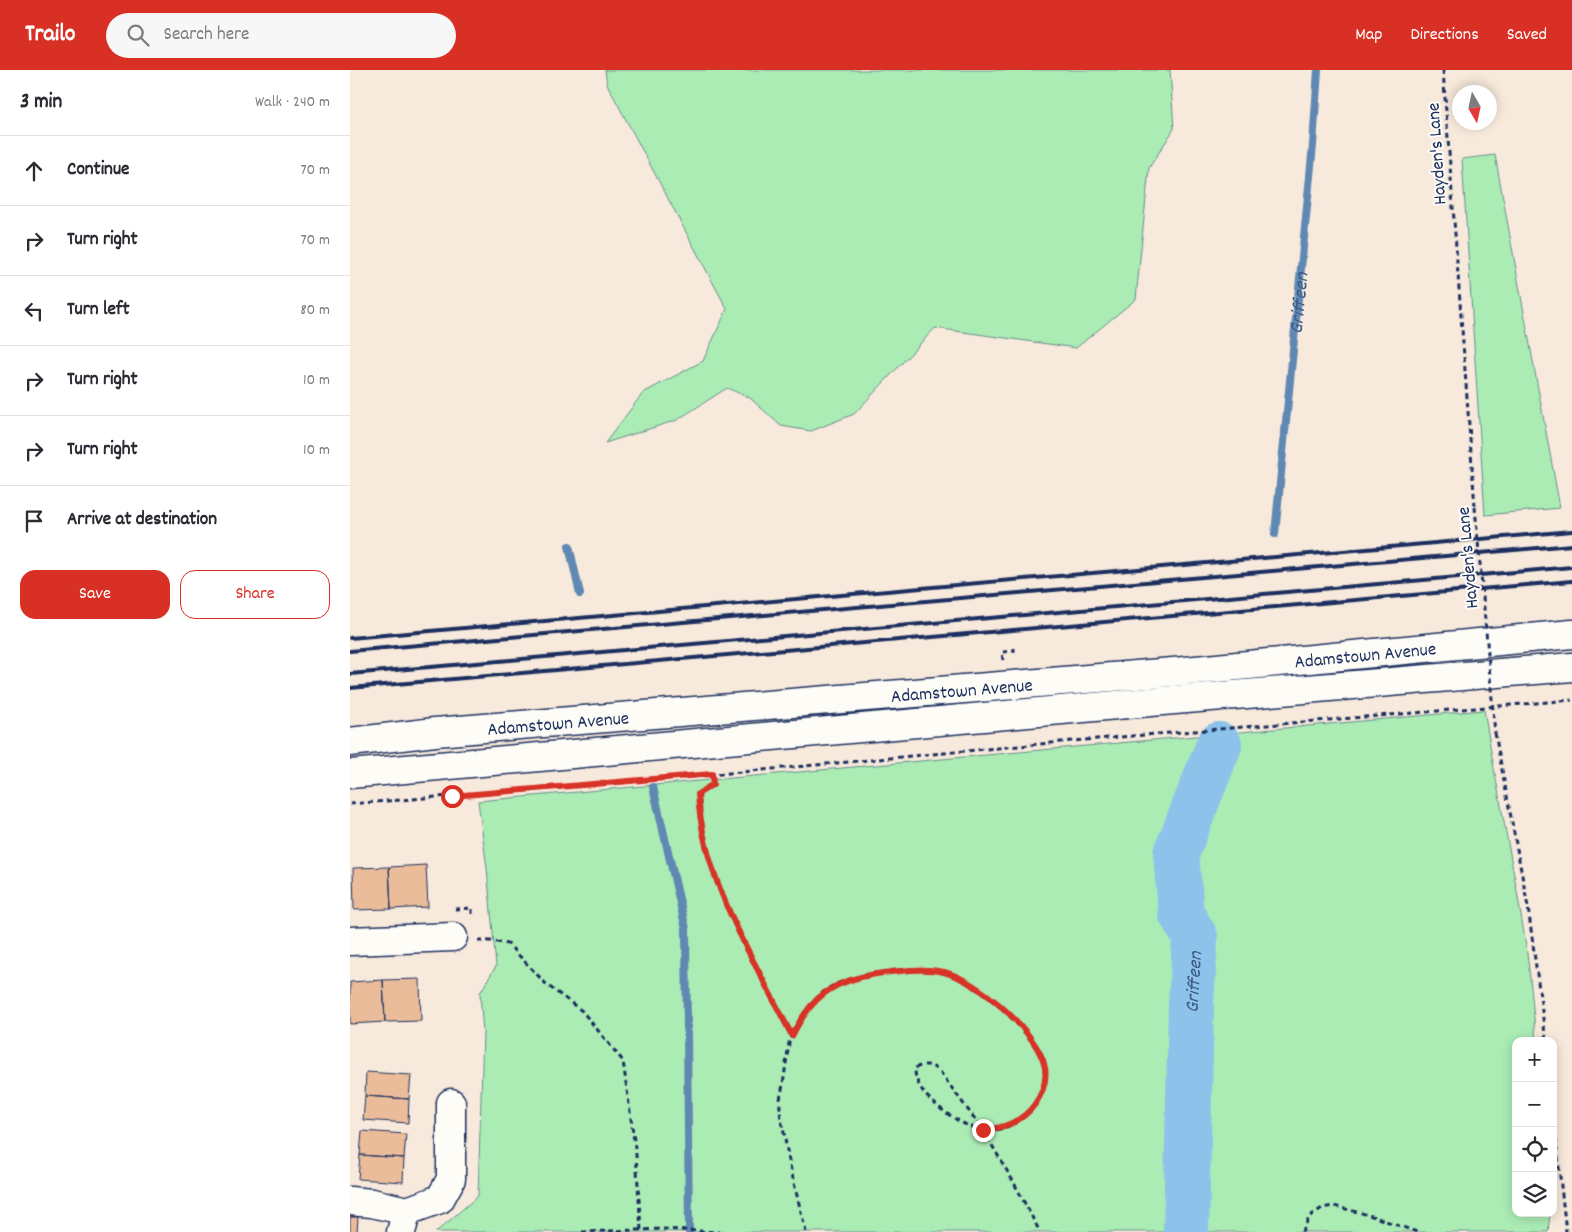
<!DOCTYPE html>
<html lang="en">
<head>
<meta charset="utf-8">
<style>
  :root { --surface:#fff; --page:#f7f7f7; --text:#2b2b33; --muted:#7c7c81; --line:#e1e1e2; --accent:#d93025 }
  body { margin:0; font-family:Dekko,sans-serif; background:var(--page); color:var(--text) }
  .controls { position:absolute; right:15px; bottom:15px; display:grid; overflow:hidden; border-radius:10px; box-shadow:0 2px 12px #0003 }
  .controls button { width:45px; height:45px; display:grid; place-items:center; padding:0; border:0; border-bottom:1px solid var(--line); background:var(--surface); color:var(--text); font:25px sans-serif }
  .compass { position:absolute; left:1102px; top:15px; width:45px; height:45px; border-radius:50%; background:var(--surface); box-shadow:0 2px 12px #0003; rotate:171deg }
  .stop { position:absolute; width:15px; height:15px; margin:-11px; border:4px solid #d93025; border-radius:50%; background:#fff }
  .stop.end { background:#d93025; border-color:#fff; box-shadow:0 1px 5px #0008 }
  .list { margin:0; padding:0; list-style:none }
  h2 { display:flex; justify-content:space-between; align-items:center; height:65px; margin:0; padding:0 20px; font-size:21px }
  h2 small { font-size:16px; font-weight:400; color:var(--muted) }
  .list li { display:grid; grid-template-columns:32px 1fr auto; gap:15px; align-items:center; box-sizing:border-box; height:70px; padding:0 20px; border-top:1px solid var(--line) }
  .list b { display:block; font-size:19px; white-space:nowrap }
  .list em { font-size:16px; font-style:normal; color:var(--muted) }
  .actions { display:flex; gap:10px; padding:15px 20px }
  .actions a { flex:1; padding:11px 0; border:1px solid var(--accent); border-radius:15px; text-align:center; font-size:18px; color:var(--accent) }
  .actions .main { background:var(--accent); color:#fff }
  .icon { flex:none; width:28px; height:28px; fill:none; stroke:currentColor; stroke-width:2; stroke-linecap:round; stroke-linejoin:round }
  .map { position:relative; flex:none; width:1222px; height:1162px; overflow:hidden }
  header { display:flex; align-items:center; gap:30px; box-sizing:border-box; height:70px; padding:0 25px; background:var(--accent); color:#fff }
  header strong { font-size:24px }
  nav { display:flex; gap:28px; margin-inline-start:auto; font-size:18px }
  .search { width:350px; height:45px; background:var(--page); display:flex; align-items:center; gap:12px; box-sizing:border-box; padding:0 18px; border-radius:28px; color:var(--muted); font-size:19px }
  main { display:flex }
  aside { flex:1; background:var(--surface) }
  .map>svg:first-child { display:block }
  .green { fill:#abecb5; stroke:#638e8a }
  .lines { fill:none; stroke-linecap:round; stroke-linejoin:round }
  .stream { stroke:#5f88b3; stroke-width:8 }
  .river { stroke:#8dc3eb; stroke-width:46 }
  .building { fill:#eabc9a; stroke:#1b2f5e }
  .minor-casing { stroke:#1b2f5e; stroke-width:31 }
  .path { stroke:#1b2f5e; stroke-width:3; stroke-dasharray:5 4; stroke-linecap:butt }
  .minor { stroke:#fdfcf7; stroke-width:28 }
  .rail { stroke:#1b2f5e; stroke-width:4 }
  .path-bridge { stroke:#1b2f5e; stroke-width:3; stroke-dasharray:5 4; stroke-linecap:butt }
  .route { stroke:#d93025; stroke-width:6 }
  .labels { text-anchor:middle; stroke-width:4; stroke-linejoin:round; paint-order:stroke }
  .street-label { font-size:19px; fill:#1b2f5e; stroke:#fdfcf7 }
  .water-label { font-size:20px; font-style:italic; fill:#3d5b88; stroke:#fdfcf7 }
</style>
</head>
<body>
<header>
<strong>Trailo</strong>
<div class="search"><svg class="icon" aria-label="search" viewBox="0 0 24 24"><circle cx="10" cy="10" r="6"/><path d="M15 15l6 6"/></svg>Search here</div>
<nav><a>Map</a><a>Directions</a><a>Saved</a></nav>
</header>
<main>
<aside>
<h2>3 min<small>Walk · 240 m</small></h2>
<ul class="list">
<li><svg class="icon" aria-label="ahead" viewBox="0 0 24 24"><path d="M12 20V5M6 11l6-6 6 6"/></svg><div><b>Continue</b></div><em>70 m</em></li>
<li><svg class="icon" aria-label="right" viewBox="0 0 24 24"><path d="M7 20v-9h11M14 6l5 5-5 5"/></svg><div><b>Turn right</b></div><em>70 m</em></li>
<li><svg class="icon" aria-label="left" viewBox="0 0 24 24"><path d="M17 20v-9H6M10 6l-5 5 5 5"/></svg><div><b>Turn left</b></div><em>80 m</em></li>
<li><svg class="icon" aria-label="right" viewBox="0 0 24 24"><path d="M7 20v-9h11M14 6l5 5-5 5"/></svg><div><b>Turn right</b></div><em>10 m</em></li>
<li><svg class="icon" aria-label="right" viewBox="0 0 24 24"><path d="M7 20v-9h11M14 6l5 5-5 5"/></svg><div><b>Turn right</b></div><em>10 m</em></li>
<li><svg class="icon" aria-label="arrive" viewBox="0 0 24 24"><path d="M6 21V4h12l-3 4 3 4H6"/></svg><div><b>Arrive at destination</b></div></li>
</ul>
<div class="actions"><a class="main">Save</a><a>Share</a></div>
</aside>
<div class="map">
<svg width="1222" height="1162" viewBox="0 0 1222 1162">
  <rect width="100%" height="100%" fill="#f7e9db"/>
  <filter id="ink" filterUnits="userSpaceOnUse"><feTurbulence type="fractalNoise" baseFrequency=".02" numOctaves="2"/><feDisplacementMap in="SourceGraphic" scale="10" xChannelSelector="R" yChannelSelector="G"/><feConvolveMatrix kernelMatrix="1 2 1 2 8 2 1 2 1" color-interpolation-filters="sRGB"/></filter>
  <g filter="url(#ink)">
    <!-- green -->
    <path class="green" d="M 255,0 L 820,0 L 824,59 L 799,98 L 786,229 L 726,278 L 585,258 L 504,344 L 461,361 L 431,356 L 400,328 L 377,318 L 327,350 L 255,373 L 293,323 L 353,291 L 377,239 L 257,14 Z
      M 1145,85 L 1210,438 L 1135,445 L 1112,89 Z
      M 1134,640 C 1146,717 1163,792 1175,869 C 1180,902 1183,937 1186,971 L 1166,971 L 1166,1143 L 1200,1143 L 1198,1162 L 86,1162 L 128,1126 L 133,962 L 130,923 L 146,896 L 137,798 L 128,731 Z"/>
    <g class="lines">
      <!-- stream -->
      <g class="stream">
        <path id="s1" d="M 925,464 L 963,75 L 968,0"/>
        <path d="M 219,476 L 230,524"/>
        <path d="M 303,717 L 336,859 L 339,1162"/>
      </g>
      <!-- river -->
      <path class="river" id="s2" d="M 836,1162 L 841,935 L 845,867 L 831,843 L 826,784 L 869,675"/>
    </g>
    <!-- building -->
    <path class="building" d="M 76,795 L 78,837 L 41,839 L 39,797 Z
      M 39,797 L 41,839 L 4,840 L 3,798 Z
      M 70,909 L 71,951 L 35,952 L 33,910 Z
      M 33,910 L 35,952 L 0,954 L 0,912 Z
      M 16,1002 L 61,1005 L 59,1029 L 15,1026 Z
      M 15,1026 L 59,1029 L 58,1053 L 13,1050 Z
      M 12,1061 L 56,1064 L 54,1088 L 10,1085 Z
      M 10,1085 L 54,1088 L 53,1112 L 8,1109 Z
      M 0,1147 L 8,1147 L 7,1162 L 0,1162 Z"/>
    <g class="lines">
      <!-- minor casing -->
      <g class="minor-casing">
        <g id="minor">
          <path id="s3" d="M 0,672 L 85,662 L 835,601 L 1222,564"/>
          <path d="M 0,704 L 800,632 L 1222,597"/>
          <path d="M 0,871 L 103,867"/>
          <path d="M 0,1131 L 22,1133 L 57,1141"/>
          <path d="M 51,1162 L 57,1141 L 90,1129 L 101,1109 L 101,1033"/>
        </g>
      </g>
      <!-- path -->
      <path class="path" d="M 1093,0 L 1125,437
        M 653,590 L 652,582 L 664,581 L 664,578
        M 1145,663 L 1178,837 L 1196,971
        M 362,704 L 363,715 L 360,716 L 349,724 C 352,812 404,889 441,965
        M 0,734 L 348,706 L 722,671 L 1222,630
        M 105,839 L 122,838 L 122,848
        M 128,871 L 141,871 L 158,874 L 197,915 L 232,941 L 273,991 L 286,1085 L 291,1160
        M 1203,1042 L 1216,1162
        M 232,1162 L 313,1159 L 369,1162
        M 456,1162 C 448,1129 439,1096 434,1063 C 432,1054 430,1045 430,1037 C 429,1029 432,1021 433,1014 C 435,1001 437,987 439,973 C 442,957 467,925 481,917 C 505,904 570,894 596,903 C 628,914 654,938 676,963 C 685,973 694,986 695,999 C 699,1031 665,1064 633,1060 C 617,1058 596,1044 584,1033 C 574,1025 564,1011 565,998 C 576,993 581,994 590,1002 L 633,1060 L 663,1111 L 690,1162
        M 952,1162 L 960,1146 L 972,1138 L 984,1136 L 1019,1145 L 1067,1162"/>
      <!-- minor -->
      <use href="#minor" class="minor"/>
      <!-- rail -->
      <path class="rail" d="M 0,568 L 1222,461
        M 0,581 L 1222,475
        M 0,604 L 1222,497
        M 0,618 L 1222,511"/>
      <!-- path-bridge -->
      <path class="path-bridge" d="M 1125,437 L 1145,663"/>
    </g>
  </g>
  <g class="lines" filter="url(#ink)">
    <!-- route -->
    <path class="route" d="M 102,726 L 362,704 L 363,715 L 360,716 L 348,724 C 353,812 404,889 442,966 C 461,927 482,911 526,904 C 547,901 573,897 594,902 C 628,910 689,963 695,998 C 697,1011 692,1024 685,1034 C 672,1052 654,1058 633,1060"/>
  </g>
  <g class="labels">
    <!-- street labels -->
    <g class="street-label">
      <text transform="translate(1085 84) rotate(-94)" y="7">Hayden's Lane</text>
      <text transform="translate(1116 488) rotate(-95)" y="7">Hayden's Lane</text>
      <text dy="7" stroke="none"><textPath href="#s3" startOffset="1019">Adamstown Avenue</textPath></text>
      <text dy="7" stroke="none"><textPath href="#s3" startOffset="614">Adamstown Avenue</textPath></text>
      <text dy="7" stroke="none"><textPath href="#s3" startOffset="209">Adamstown Avenue</textPath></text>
    </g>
    <!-- water labels -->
    <g class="water-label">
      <text dy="7" stroke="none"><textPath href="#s1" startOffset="232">Griffeen</textPath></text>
      <text dy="7" stroke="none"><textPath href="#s2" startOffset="250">Griffeen</textPath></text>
    </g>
  </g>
</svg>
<div class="controls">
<button>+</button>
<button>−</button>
<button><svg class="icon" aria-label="locate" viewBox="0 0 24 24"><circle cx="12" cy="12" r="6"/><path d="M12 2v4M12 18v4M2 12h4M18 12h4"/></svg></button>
<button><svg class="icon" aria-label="layers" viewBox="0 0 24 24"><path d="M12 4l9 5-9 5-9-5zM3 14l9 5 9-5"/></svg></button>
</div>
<svg class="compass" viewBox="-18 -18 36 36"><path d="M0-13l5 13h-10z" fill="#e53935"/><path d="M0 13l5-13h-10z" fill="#7c7c81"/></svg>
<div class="stop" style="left:102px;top:726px"></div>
<div class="stop end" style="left:633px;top:1060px"></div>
</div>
</main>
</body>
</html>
